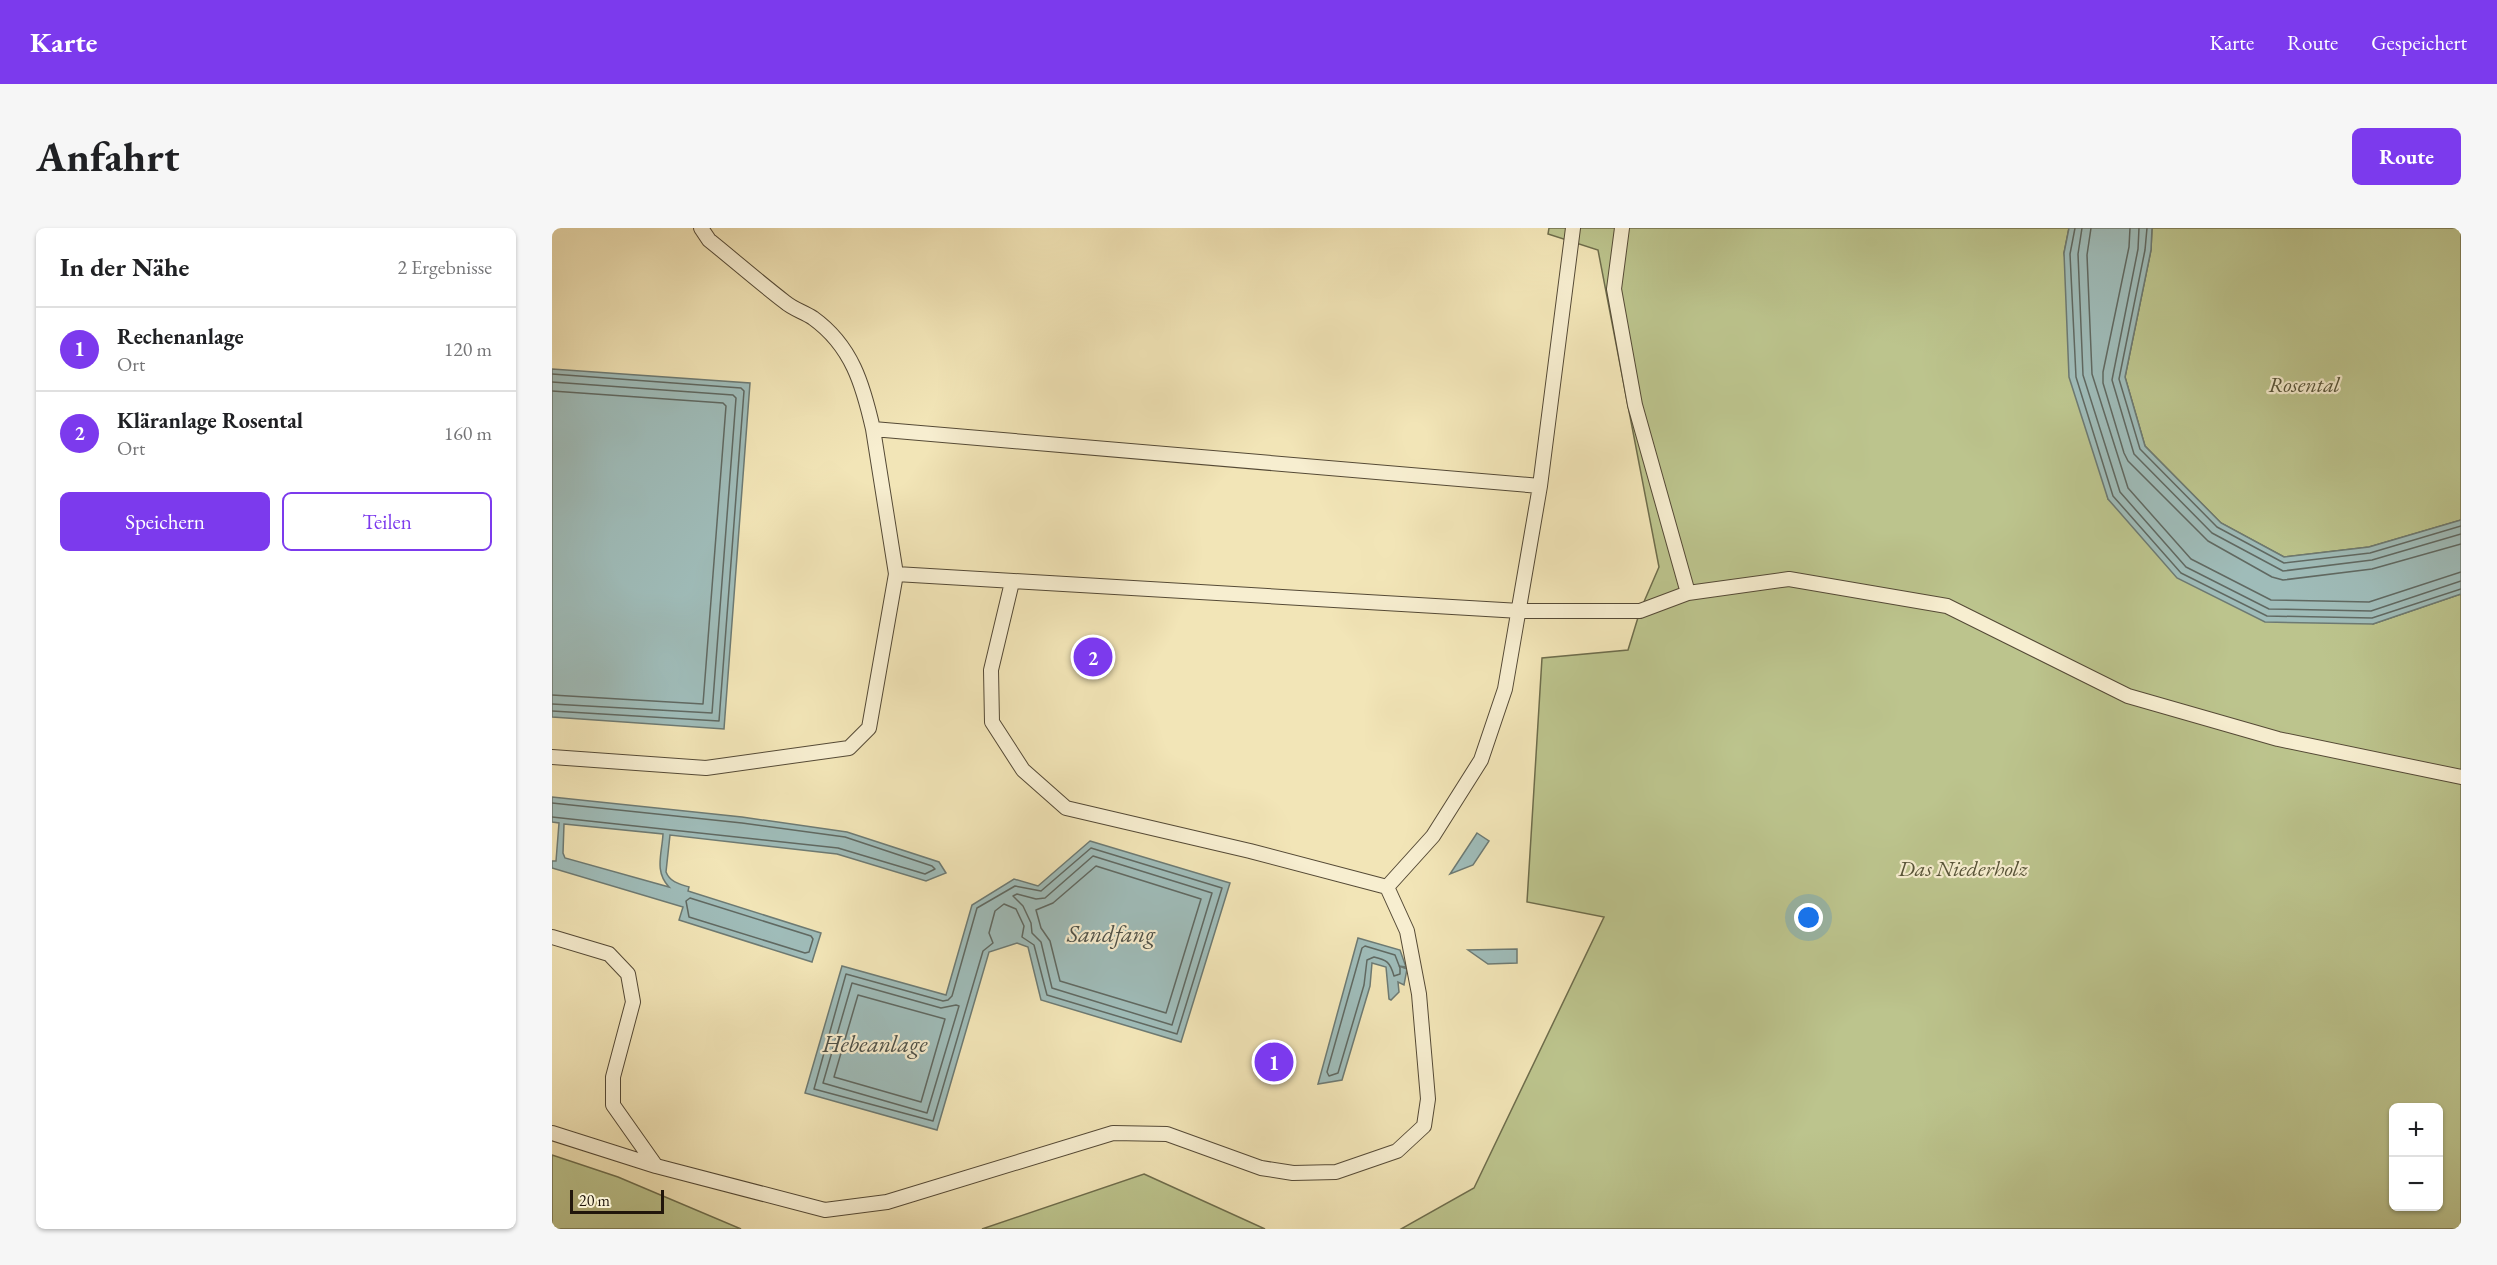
<!DOCTYPE html>
<html lang="de">
<head>
<meta charset="utf-8">
<style>
  :root { --surface:#fff; --page:#f6f6f6; --text:#202124; --muted:#757577; --line:#e0e0e0; --accent:#7c3aed }
  body { margin:0; font-family:"EB Garamond",serif; background:var(--page); color:var(--text) }
  .controls { position:absolute; right:18px; bottom:18px; display:grid; overflow:hidden; border-radius:9px; box-shadow:0 2px 4px #0004 }
  .controls button { width:54px; height:54px; display:grid; place-items:center; padding:0; border:0; border-bottom:2px solid var(--line); background:var(--surface); color:var(--text); font:30px sans-serif }
  .scale { position:absolute; left:18px; bottom:15px; width:94px; box-sizing:border-box; padding-left:6px; border:3px solid #21160b; border-top:0; font-size:16px; line-height:21px; white-space:nowrap; color:#21160b; -webkit-text-stroke:4px #f7eed0; paint-order:stroke }
  .you { position:absolute; left:1257px; top:690px; width:21px; height:21px; margin:-15px; border:4px solid #fff; border-radius:50%; background:#1a73e8; box-shadow:0 0 0 9px #1a73e833 }
  .badge { display:grid; place-items:center; width:39px; height:39px; border-radius:50%; background:var(--accent); color:#fff; font-size:20px; font-weight:700 }
  .pin { position:absolute; translate:-50% -50%; border:3px solid #fff; box-shadow:0 2px 6px #0006 }
  .list { margin:0; padding:0; list-style:none }
  h2 { display:flex; justify-content:space-between; align-items:center; height:78px; margin:0; padding:0 24px; font-size:26px }
  h2 small { font-size:20px; font-weight:400; color:var(--muted) }
  .list li { display:grid; grid-template-columns:39px 1fr auto; gap:18px; align-items:center; box-sizing:border-box; height:84px; padding:0 24px; border-top:2px solid var(--line) }
  .list b { display:block; font-size:22px; white-space:nowrap }
  .list p { margin:0; font-size:20px; white-space:nowrap; color:var(--muted) }
  .list em { font-size:20px; font-style:normal; color:var(--muted) }
  .actions { display:flex; gap:12px; padding:18px 24px }
  .actions a { flex:1; padding:14px 0; border:2px solid var(--accent); border-radius:9px; text-align:center; font-size:21px; color:var(--accent) }
  .actions .main { background:var(--accent); color:#fff }
  .map { position:relative; flex:none; width:1909px; height:1001px; overflow:hidden; border-radius:9px }
  header { display:flex; align-items:center; gap:36px; box-sizing:border-box; height:84px; padding:0 30px; background:var(--accent); color:#fff }
  header strong { font-size:28px }
  nav { display:flex; gap:33px; margin-inline-start:auto; font-size:21px }
  .intro { display:flex; align-items:center; justify-content:space-between; box-sizing:border-box; height:144px; padding:0 36px }
  h1 { margin:0; font-size:42px }
  .button { padding:15px 27px; border-radius:9px; background:var(--accent); color:#fff; font-size:21px; font-weight:700 }
  main { display:flex; gap:36px; padding:0 36px }
  aside { flex:1; background:var(--surface); border-radius:9px; box-shadow:0 2px 4px #0004 }
  .map>svg:first-child { display:block }
  .green { fill:#bcc48d; stroke:#6e6d4c; stroke-width:1.5; fill-rule:evenodd }
  .water { fill:#9fbcb9; stroke:#6d7a73; stroke-width:1.5; fill-rule:evenodd }
  .lines { fill:none; stroke-linecap:round; stroke-linejoin:round }
  .shore { stroke:#606962; stroke-width:1.5 }
  .lane-casing { stroke:#554a36; stroke-width:16 }
  .lane { stroke:#f7eed0; stroke-width:14 }
  .labels { text-anchor:middle; stroke-width:4.5; stroke-linejoin:round; paint-order:stroke }
  .park-label { font-size:22px; font-style:italic; fill:#575338; stroke:#f7eed0 }
  .water-label { font-size:24px; font-style:italic; fill:#4d5048; stroke:#f7eed0 }
</style>
</head>
<body>
<header>
<strong>Karte</strong>
<nav><a>Karte</a><a>Route</a><a>Gespeichert</a></nav>
</header>
<div class="intro"><h1>Anfahrt</h1><a class="button">Route</a></div>
<main>
<aside>
<h2>In der Nähe<small>2 Ergebnisse</small></h2>
<ul class="list">
<li><span class="badge">1</span><div><b>Rechenanlage</b><p>Ort</p></div><em>120 m</em></li>
<li><span class="badge">2</span><div><b>Kläranlage Rosental</b><p>Ort</p></div><em>160 m</em></li>
</ul>
<div class="actions"><a class="main">Speichern</a><a>Teilen</a></div>
</aside>
<div class="map">
<svg width="1909" height="1001" viewBox="0 0 1909 1001">
  <rect width="100%" height="100%" fill="#f2e5b7"/>
  <filter id="stains"><feTurbulence type="fractalNoise" baseFrequency=".00333" numOctaves="4"/><feColorMatrix values="0 0 0 0 .2 0 0 0 0 .09 0 0 0 0 .02 0 0 0 .5 -.17"/></filter>
  <radialGradient id="worn" r=".72"><stop offset=".6" stop-color="#630" stop-opacity="0"/><stop offset="1" stop-color="#630" stop-opacity=".3"/></radialGradient>
  <!-- green -->
  <path class="green" d="M 997,0 L 1517,0 L 1512,25 L 1556,271 L 1821,396 L 1909,366 L 1909,1001 L 849,1001 L 922,960 L 1052,689 L 975,674 L 990,430 L 1076,422 L 1088,383 L 1107,339 L 1046,22 L 996,6 ZM 1842,880 L 1886,880 L 1886,978 L 1842,978 Z
    M 1600,0 L 1909,0 L 1909,292 L 1817,319 L 1732,329 L 1669,295 L 1593,218 L 1573,149 L 1599,22 Z
    M 0,927 L 66,949 L 189,1001 L 0,1001 Z
    M 592,946 L 713,1001 L 430,1001 Z"/>
  <!-- water -->
  <path class="water" d="M 1517,0 L 1600,0 L 1599,22 L 1573,149 L 1593,218 L 1669,295 L 1732,329 L 1817,319 L 1909,292 L 1909,366 L 1821,396 L 1713,394 L 1625,350 L 1556,271 L 1517,149 L 1512,25 Z
    M 0,141 L 198,155 L 172,501 L 0,489 Z
    M 0,569 L 190,589 L 295,604 L 387,634 L 394,645 L 374,653 L 285,626 L 118,607 L 114,644 C 118,654 127,656 137,659 L 136,663 L 269,705 L 260,734 L 127,692 L 131,679 L 0,640 L 0,633 L 4,633 L 7,595 L 0,594 ZM 12,596 L 111,606 C 110,626 102,643 117,659 L 13,630 L 11,625 Z
    M 925,605 L 937,613 L 921,637 L 898,646 Z
    M 538,613 L 678,655 L 629,814 L 489,772 L 476,719 L 465,715 L 437,724 L 385,902 L 253,865 L 290,738 L 394,767 L 420,677 L 462,651 L 486,658 Z
    M 806,710 L 848,722 L 854,739 L 847,738 L 855,741 L 852,757 L 846,754 L 847,764 L 839,772 L 837,771 L 834,739 L 820,735 L 818,758 L 790,852 L 766,856 Z
    M 965,721 L 965,735 L 936,736 L 916,722 Z"/>
  <g class="lines">
    <!-- shore -->
    <path class="shore" d="M 1523,0 L 1518,26 L 1524,149 L 1561,268 L 1629,345 L 1715,388 L 1820,390 L 1909,361
      M 1530,0 L 1526,26 L 1531,147 L 1568,264 L 1634,339 L 1717,381 L 1819,383 L 1909,353
      M 1539,0 L 1535,27 L 1540,146 L 1576,260 L 1639,331 L 1719,372 L 1817,374 L 1909,344
      M 1578,0 L 1577,19 L 1551,144 L 1551,155 L 1572,225 L 1576,233 L 1656,313 L 1720,349 L 1731,352 L 1820,341 L 1909,316
      M 1587,0 L 1586,21 L 1560,152 L 1582,226 L 1660,305 L 1731,343 L 1820,332 L 1909,306
      M 1595,0 L 1593,22 L 1567,151 L 1588,221 L 1665,299 L 1732,335 L 1818,325 L 1909,298
      M 0,146 L 189,160 L 192,163 L 167,493 L 0,483
      M 0,154 L 181,167 L 184,170 L 160,485 L 0,476
      M 0,163 L 171,175 L 174,178 L 151,476 L 0,467
      M 0,575 L 190,595 L 293,609 L 380,638 L 383,641 L 373,646 L 286,620 L 0,589
      M 539,620 L 670,660 L 625,806 L 495,767 L 482,717 L 470,709 L 472,698 L 464,681 L 452,676 L 443,683 L 437,705 L 441,715 L 431,723 L 381,893 L 262,861 L 294,746 L 391,773 L 396,772 L 400,768 L 425,680 L 463,658 L 489,663 Z
      M 541,628 L 660,665 L 620,797 L 500,760 L 489,714 L 480,705 L 479,695 L 471,678 L 461,668 L 465,666 L 484,671 L 493,670 Z
      M 544,638 L 649,671 L 614,785 L 508,753 L 498,713 L 489,700 L 484,682 L 501,675 Z
      M 138,670 L 259,708 L 261,711 L 257,724 L 253,725 L 137,689 L 134,673 Z
      M 813,718 L 843,727 L 848,740 L 848,746 L 842,748 C 838,734 835,732 822,729 L 815,732 L 812,757 L 786,845 L 777,848 L 775,844 L 810,720 Z
      M 300,755 L 389,780 L 404,777 L 407,778 L 375,885 L 271,855 Z
      M 306,767 L 393,791 L 369,874 L 282,849 Z"/>
    <!-- lane casing -->
    <g class="lane-casing">
      <path id="lane" d="M 149,0 L 157,12 C 183,33 207,54 233,74 C 241,81 252,84 261,90 C 300,118 311,157 321,201 L 988,258
        M 1070,0 L 1062,61 L 1083,177 L 1136,365
        M 321,201 L 344,346 L 968,383 L 1088,383 L 1136,365 L 1237,351 L 1395,378 L 1576,468 L 1726,511 L 1909,549
        M 460,354 L 439,442 L 440,494 L 471,542 L 514,580 L 698,623 L 835,659
        M 0,529 L 154,540 L 297,520 L 317,500 L 344,346
        M 0,709 L 57,726 L 76,746 L 81,774 L 61,849 L 61,877 L 104,938
        M 0,905 L 104,938 L 273,982 L 335,974 L 561,905 L 615,906 L 709,940 L 741,945 L 784,944 L 845,923 L 872,898 L 876,871 L 867,766 L 855,703 L 835,659 L 881,608 L 929,532 L 953,461 L 988,258 L 1021,0"/>
    </g>
    <!-- lane -->
    <use href="#lane" class="lane"/>
  </g>
  <g class="labels">
    <!-- park labels -->
    <g class="park-label">
      <text x="1752" y="164">Rosental</text>
      <text x="1411" y="648">Das Niederholz</text>
    </g>
    <!-- water labels -->
    <g class="water-label">
      <text x="559" y="714">Sandfang</text>
      <text x="323" y="824">Hebeanlage</text>
    </g>
  </g>
  <rect width="100%" height="100%" filter="url(#stains)"/>
  <rect width="100%" height="100%" fill="url(#worn)"/>
</svg>
<div class="controls">
<button>+</button>
<button>−</button>
</div>
<div class="scale">20 m</div>
<div class="you"></div>
<div class="pin badge" style="left:722px;top:834px">1</div>
<div class="pin badge" style="left:541px;top:429px">2</div>
</div>
</main>
</body>
</html>
